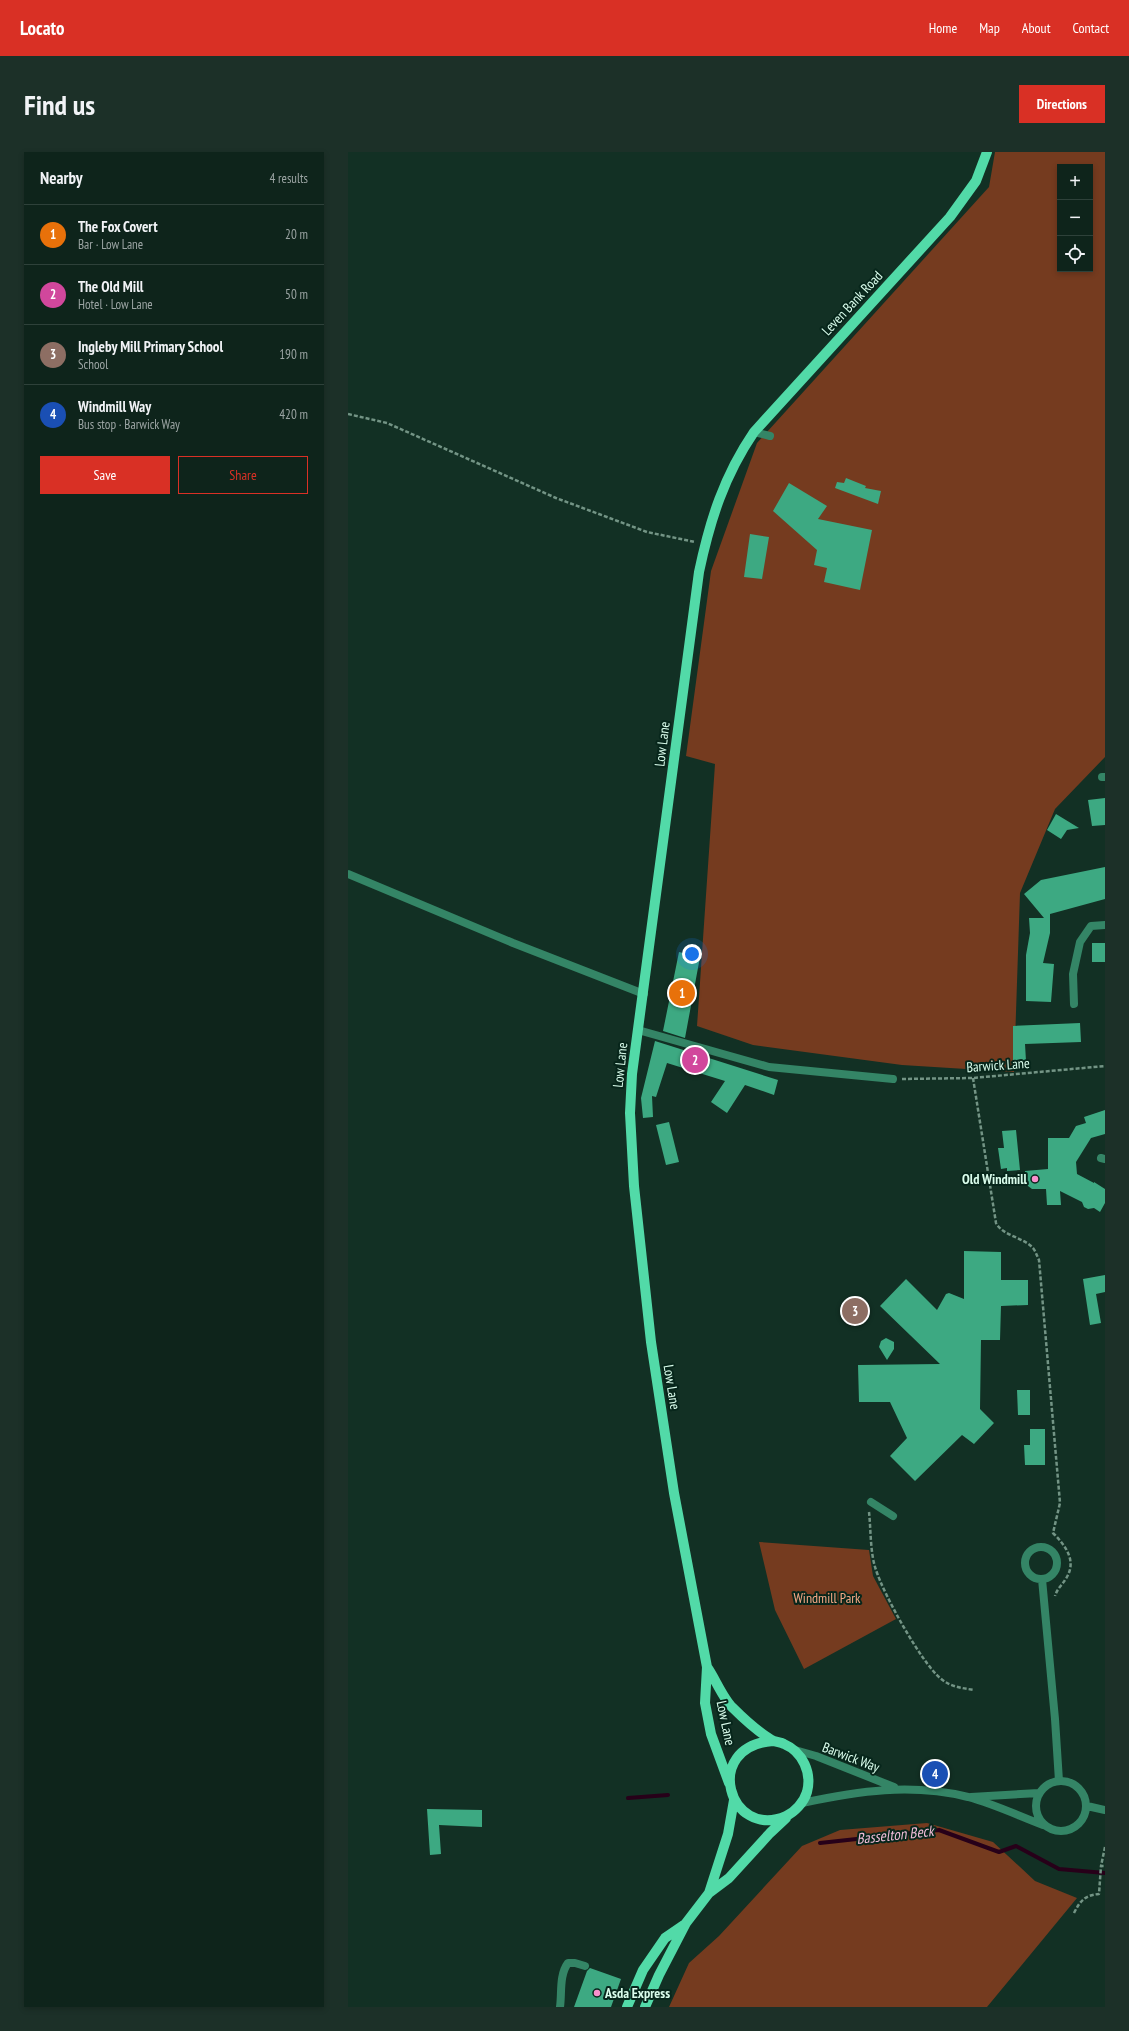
<!DOCTYPE html>
<html lang="en">
<head>
<meta charset="utf-8">
<style>
  :root { --surface:#0e241b; --page:#1c3028; --text:#f1f3f6; --muted:#9ba4a3; --line:#2e413a; --accent:#d93025 }
  body { margin:0; font-family:"PT Sans Narrow",sans-serif; background:var(--page); color:var(--text) }
  .controls { position:absolute; right:12px; top:12px; display:grid; overflow:hidden; border-radius:0px; box-shadow:0 2px 6px #0003 }
  .controls button { width:36px; height:36px; display:grid; place-items:center; padding:0; border:0; border-bottom:1px solid var(--line); background:var(--surface); color:var(--text); font:20px sans-serif }
  .you { position:absolute; left:344px; top:802px; width:14px; height:14px; margin:-10px; border:3px solid #fff; border-radius:50%; background:#1a73e8; box-shadow:0 0 0 6px #1a73e833 }
  .badge { display:grid; place-items:center; width:26px; height:26px; border-radius:50%; background:var(--accent); color:#fff; font-size:13px; font-weight:700 }
  .pin { position:absolute; translate:-50% -50%; border:2px solid #fff; box-shadow:0 1px 4px #0006 }
  .list { margin:0; padding:0; list-style:none }
  h2 { display:flex; justify-content:space-between; align-items:center; height:52px; margin:0; padding:0 16px; font-size:17px }
  h2 small { font-size:13px; font-weight:400; color:var(--muted) }
  .list li { display:grid; grid-template-columns:26px 1fr auto; gap:12px; align-items:center; box-sizing:border-box; height:60px; padding:0 16px; border-top:1px solid var(--line) }
  .list b { display:block; font-size:15px; white-space:nowrap }
  .list p { margin:0; font-size:13px; white-space:nowrap; color:var(--muted) }
  .list em { font-size:13px; font-style:normal; color:var(--muted) }
  .actions { display:flex; gap:8px; padding:12px 16px }
  .actions a { flex:1; padding:9px 0; border:1px solid var(--accent); border-radius:0px; text-align:center; font-size:14px; color:var(--accent) }
  .actions .main { background:var(--accent); color:#fff }
  .icon { flex:none; width:22px; height:22px; fill:none; stroke:currentColor; stroke-width:2; stroke-linecap:round; stroke-linejoin:round }
  .map { position:relative; flex:none; width:757px; height:1855px; overflow:hidden; border-radius:0px }
  header { display:flex; align-items:center; gap:24px; box-sizing:border-box; height:56px; padding:0 20px; background:var(--accent); color:#fff }
  header strong { font-size:19px }
  nav { display:flex; gap:22px; margin-inline-start:auto; font-size:14px }
  .intro { display:flex; align-items:center; justify-content:space-between; box-sizing:border-box; height:96px; padding:0 24px }
  h1 { margin:0; font-size:28px }
  .button { padding:10px 18px; border-radius:0px; background:var(--accent); color:#fff; font-size:14px; font-weight:700 }
  main { display:flex; gap:24px; padding:0 24px }
  aside { flex:1; background:var(--surface); border-radius:0px; box-shadow:0 2px 6px #0003 }
  .map>svg:first-child { display:block }
  .green { fill:#753b1f; fill-rule:evenodd }
  .lines { fill:none; stroke-linecap:round; stroke-linejoin:round }
  .stream { stroke:#270019; stroke-width:4 }
  .building { fill:#3da982 }
  .path { stroke:#739485; stroke-width:2.5; stroke-dasharray:4 2; stroke-linecap:butt }
  .service { stroke:#348566; stroke-width:8 }
  .minor { stroke:#348566; stroke-width:8 }
  .tertiary { stroke:#348566; stroke-width:8 }
  .primary { stroke:#52daa8; stroke-width:10 }
  .poi-dot { fill:#f890cc; stroke:#07261b; stroke-width:1.5 }
  .labels { text-anchor:middle; stroke-width:4; stroke-linejoin:round; paint-order:stroke }
  .street-label { font-size:14px; fill:#dafdec; stroke:#07261b }
  .poi-label { font-size:14px; font-weight:bold; fill:#dafdec; stroke:#07261b; text-anchor:end }
  .park-label { font-size:14px; fill:#f7a986; stroke:#07261b }
  .water-label { font-size:15px; font-style:italic; fill:#f1bcd8; stroke:#07261b }
</style>
</head>
<body>
<header>
<strong>Locato</strong>
<nav><a>Home</a><a>Map</a><a>About</a><a>Contact</a></nav>
</header>
<div class="intro"><h1>Find us</h1><a class="button">Directions</a></div>
<main>
<aside>
<h2>Nearby<small>4 results</small></h2>
<ul class="list">
<li><span class="badge" style="background:#e8710a">1</span><div><b>The Fox Covert</b><p>Bar · Low Lane</p></div><em>20 m</em></li>
<li><span class="badge" style="background:#d1479c">2</span><div><b>The Old Mill</b><p>Hotel · Low Lane</p></div><em>50 m</em></li>
<li><span class="badge" style="background:#8d6e63">3</span><div><b>Ingleby Mill Primary School</b><p>School</p></div><em>190 m</em></li>
<li><span class="badge" style="background:#1a4fb4">4</span><div><b>Windmill Way</b><p>Bus stop · Barwick Way</p></div><em>420 m</em></li>
</ul>
<div class="actions"><a class="main">Save</a><a>Share</a></div>
</aside>
<div class="map">
<svg width="757" height="1855" viewBox="0 0 757 1855">
  <rect width="100%" height="100%" fill="#123024"/>
  <!-- green -->
  <path class="green" d="M 647,0 L 757,0 L 757,605 L 707,657 L 672,741 L 666,920 L 554,913 L 405,893 L 349,874 L 367,612 L 338,604 L 363,419 L 409,291 L 641,35 ZM 712,15 L 742,15 L 742,117 L 712,117 Z
    M 411,1390 L 521,1398 L 525,1424 L 548,1467 L 456,1517 L 427,1458 Z
    M 579,1671 L 645,1690 L 687,1729 L 729,1746 L 639,1855 L 321,1855 L 341,1811 L 371,1784 L 454,1694 L 492,1678 Z"/>
  <g class="lines">
    <!-- stream -->
    <path class="stream" d="M 280,1646 L 320,1643
      M 472,1691 L 591,1678 L 651,1700 L 668,1694 L 711,1717 L 757,1721"/>
  </g>
  <!-- building -->
  <path class="building" d="M 498,326 L 518,334 L 517,336 L 533,339 L 530,352 L 487,336 L 489,330 L 496,331 Z
    M 441,331 L 479,354 L 470,367 L 524,378 L 512,438 L 476,430 L 479,416 L 466,413 L 469,398 L 425,359 Z
    M 402,382 L 421,385 L 414,427 L 396,425 Z
    M 757,646 L 757,673 L 744,674 L 740,648 Z
    M 708,662 L 731,676 L 719,678 L 713,687 L 699,678 Z
    M 757,715 L 757,747 L 702,762 L 702,781 L 695,811 L 706,812 L 703,850 L 678,849 L 678,803 L 682,781 L 681,766 L 696,766 L 676,742 L 693,728 Z
    M 744,791 L 757,791 L 757,810 L 744,810 Z
    M 331,800 L 352,805 L 337,886 L 315,879 Z
    M 732,871 L 733,890 L 677,892 L 678,909 L 665,910 L 665,874 Z
    M 307,889 L 430,928 L 426,943 L 397,933 L 379,961 L 363,950 L 377,929 L 319,911 L 308,945 L 304,944 L 305,965 L 295,966 L 293,946 Z
    M 757,958 L 757,982 L 743,986 L 728,1010 L 729,1022 L 746,1031 L 746,1030 L 757,1037 L 757,1051 L 752,1060 L 746,1056 L 740,1057 L 736,1055 L 734,1050 L 712,1039 L 713,1053 L 699,1053 L 698,1037 L 684,1037 L 680,1034 L 677,1029 L 677,1019 L 700,1017 L 700,986 L 721,986 L 728,974 L 738,971 L 736,965 Z
    M 321,970 L 331,1010 L 318,1013 L 308,973 Z
    M 668,978 L 672,1018 L 659,1019 L 659,1016 L 653,1017 L 650,996 L 656,996 L 654,979 Z
    M 616,1099 L 653,1100 L 653,1128 L 680,1128 L 680,1153 L 653,1154 L 652,1188 L 633,1188 L 632,1257 L 646,1271 L 626,1292 L 614,1283 L 567,1329 L 542,1304 L 559,1286 L 542,1250 L 511,1250 L 510,1213 L 592,1212 L 532,1154 L 558,1127 L 589,1158 L 598,1142 L 601,1141 L 616,1147 Z
    M 757,1123 L 757,1140 L 748,1142 L 753,1171 L 742,1173 L 735,1127 Z
    M 538,1186 L 546,1190 L 546,1197 L 539,1208 L 531,1195 L 533,1189 Z
    M 669,1238 L 682,1238 L 682,1263 L 670,1263 Z
    M 682,1277 L 697,1277 L 697,1313 L 677,1313 L 676,1293 L 682,1293 Z
    M 79,1657 L 134,1658 L 134,1675 L 91,1673 L 93,1702 L 82,1703 Z
    M 242,1816 L 273,1827 L 263,1855 L 226,1855 L 239,1819 Z"/>
  <g class="lines">
    <!-- path -->
    <path class="path" d="M 0,262 L 39,271 L 208,346 L 299,380 L 347,390
      M 625,926 L 648,1071 C 655,1084 675,1085 685,1096 C 688,1100 689,1104 691,1108 L 712,1351 L 705,1381 C 718,1394 730,1410 717,1428 C 714,1433 709,1437 707,1444
      M 554,927 L 625,926 L 757,914
      M 521,1360 C 523,1378 522,1401 528,1418 C 536,1443 573,1510 592,1526 C 602,1535 614,1536 626,1538
      M 757,1695 L 753,1714 L 757,1714
      M 726,1761 C 732,1749 737,1743 751,1742 L 753,1714"/>
    <!-- service -->
    <path class="service" d="M 406,280 L 422,284
      M 523,1350 L 545,1364
      M 212,1855 C 214,1841 211,1823 220,1811 L 227,1811 L 237,1814"/>
    <!-- minor -->
    <path class="minor" d="M 754,625 L 757,625
      M 726,852 L 725,822 L 732,790 L 743,774 L 757,773
      M 290,878 L 421,915 L 545,927
      M 753,1006 L 757,1007
      M677 1411a16 16 0 1 1 32 0a16 16 0 1 1-32 0Z
      M 694,1427 L 707,1567 L 711,1629"/>
    <!-- tertiary -->
    <path class="tertiary" d="M 0,722 L 165,791 L 296,842
      M 447,1598 L 468,1604 L 546,1635
      M688 1654a25 25 0 1 1 50 0a25 25 0 1 1-50 0Z
      M 623,1645 L 691,1641
      M 454,1651 C 510,1639 563,1631 620,1645 C 646,1652 671,1664 695,1673
      M 739,1654 L 757,1658"/>
    <!-- primary -->
    <path class="primary" d="M 359,1515 C 367,1526 375,1547 385,1556 C 396,1567 408,1578 422,1587 C 426,1590 432,1590 436,1592 C 455,1600 464,1621 459,1640 C 456,1650 447,1660 438,1664 C 381,1689 353,1594 425,1589
      M 381,1631 L 363,1582 L 357,1551 L 359,1515 L 326,1341 L 303,1190 L 286,1034 L 282,961 L 284,922 L 351,420 C 362,368 376,324 406,280 L 602,65 L 628,29 L 639,0
      M 361,1741 L 380,1682 L 386,1648
      M 279,1855 L 295,1818 L 317,1786 L 336,1773
      M 297,1855 L 311,1823 L 338,1771 L 361,1741 L 381,1726 L 422,1681 L 438,1666"/>
  </g>
  <!-- markers -->
  <g class="poi-dot">
    <circle cx="687" cy="1027" r="4"/>
    <circle cx="249" cy="1841" r="4"/>
  </g>
  <g class="labels">
    <!-- street labels -->
    <g class="street-label">
      <text transform="translate(504 151) rotate(-47)" y="5">Leven Bank Road</text>
      <text transform="translate(314 592) rotate(-83)" y="5">Low Lane</text>
      <text transform="translate(272 913) rotate(-84)" y="5">Low Lane</text>
      <text transform="translate(650 913) rotate(-4)" y="5">Barwick Lane</text>
      <text transform="translate(324 1235) rotate(81)" y="5">Low Lane</text>
      <text transform="translate(378 1571) rotate(78)" y="5">Low Lane</text>
      <text transform="translate(503 1605) rotate(21)" y="5">Barwick Way</text>
    </g>
    <!-- poi labels -->
    <g class="poi-label">
      <text x="679" y="1032">Old Windmill</text>
      <text x="257" y="1846" text-anchor="start">Asda Express</text>
    </g>
    <!-- park labels -->
    <g class="park-label">
      <text x="479" y="1451">Windmill Park</text>
    </g>
    <!-- water labels -->
    <g class="water-label">
      <text transform="translate(547 1683) rotate(-6)" y="5">Basselton Beck</text>
    </g>
  </g>
</svg>
<div class="controls">
<button>+</button>
<button>−</button>
<button><svg class="icon" aria-label="locate" viewBox="0 0 24 24"><circle cx="12" cy="12" r="6"/><path d="M12 2v4M12 18v4M2 12h4M18 12h4"/></svg></button>
</div>
<div class="you"></div>
<div class="pin badge" style="left:334px;top:841px;background:#e8710a">1</div>
<div class="pin badge" style="left:347px;top:908px;background:#d1479c">2</div>
<div class="pin badge" style="left:507px;top:1159px;background:#8d6e63">3</div>
<div class="pin badge" style="left:587px;top:1622px;background:#1a4fb4">4</div>
</div>
</main>
</body>
</html>
